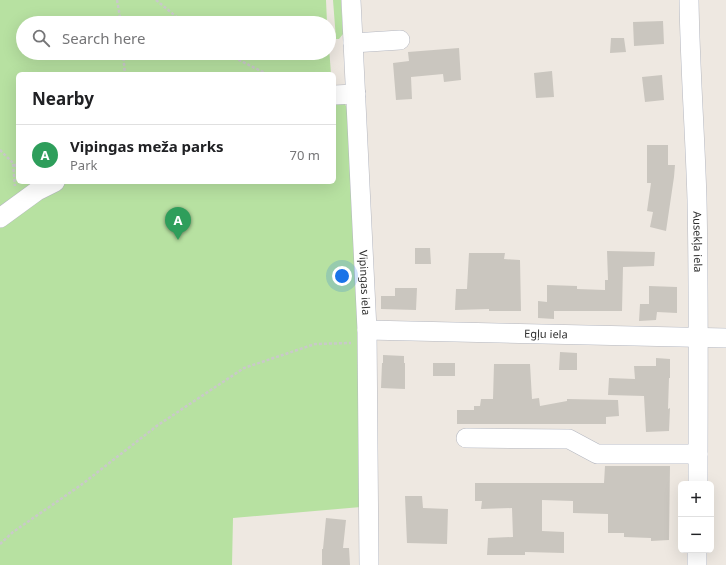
<!DOCTYPE html>
<html lang="en">
<head>
<meta charset="utf-8">
<style>
  :root { --surface:#fff; --page:#f2f2f2; --text:#202124; --muted:#757577; --line:#e0e0e0; --accent:#db2777 }
  body { margin:0; font-family:"Noto Sans",sans-serif; background:var(--page); color:var(--text) }
  .controls { position:absolute; right:12px; bottom:12px; display:grid; overflow:hidden; border-radius:6px; box-shadow:0 4px 16px #0002 }
  .controls button { width:36px; height:36px; display:grid; place-items:center; padding:0; border:0; border-bottom:1px solid var(--line); background:var(--surface); color:var(--text); font:20px sans-serif }
  .you { position:absolute; left:342px; top:276px; width:14px; height:14px; margin:-10px; border:3px solid #fff; border-radius:50%; background:#1a73e8; box-shadow:0 0 0 6px #1a73e833 }
  .badge { display:grid; place-items:center; width:26px; height:26px; border-radius:50%; background:var(--accent); color:#fff; font-size:13px; font-weight:700 }
  .pin { position:absolute; translate:-50% -33px; filter:drop-shadow(0 1px 2px #0008) }
  .pin::after { content:''; position:absolute; top:21px; width:14px; height:12px; background:inherit; clip-path:polygon(0 0,100% 0,50% 100%) }
  .list { margin:0; padding:0; list-style:none }
  h2 { display:flex; justify-content:space-between; align-items:center; height:52px; margin:0; padding:0 16px; font-size:17px }
  h2 small { font-size:13px; font-weight:400; color:var(--muted) }
  .list li { display:grid; grid-template-columns:26px 1fr auto; gap:12px; align-items:center; box-sizing:border-box; height:60px; padding:0 16px; border-top:1px solid var(--line) }
  .list b { display:block; font-size:15px; white-space:nowrap }
  .list p { margin:0; font-size:13px; white-space:nowrap; color:var(--muted) }
  .list em { font-size:13px; font-style:normal; color:var(--muted) }
  .icon { flex:none; width:22px; height:22px; fill:none; stroke:currentColor; stroke-width:2; stroke-linecap:round; stroke-linejoin:round }
  .map { position:relative; flex:none; width:726px; height:565px; overflow:hidden }
  .search { position:absolute; background:var(--surface); box-shadow:0 4px 16px #0002; left:16px; top:16px; width:320px; height:44px; display:flex; align-items:center; gap:10px; box-sizing:border-box; padding:0 14px; border-radius:22px; color:var(--muted); font-size:15px }
  .panel { position:absolute; background:var(--surface); box-shadow:0 4px 16px #0002; left:16px; top:72px; width:320px; height:112px; border-radius:6px }
  .map>svg:first-child { display:block }
  .green { fill:#b7e1a1 }
  .building { fill:#cac6bf }
  .lines { fill:none; stroke-linecap:round; stroke-linejoin:round }
  .minor-casing { stroke:#b4b7c0; stroke-width:20 }
  .path { stroke:#c9c9c9; stroke-width:2.5; stroke-dasharray:3 2; stroke-linecap:butt }
  .minor { stroke:#fff; stroke-width:19 }
  .labels { text-anchor:middle; stroke-width:4; stroke-linejoin:round; paint-order:stroke }
  .street-label { font-size:11px; fill:#2e2e2e; stroke:#fff }
</style>
</head>
<body>
<div class="map">
<svg width="726" height="565" viewBox="0 0 726 565">
  <rect width="100%" height="100%" fill="#eee8e1"/>
  <!-- green -->
  <path class="green" d="M 0,0 L 326,0 L 327,23 L 23,23 L 23,53 L 329,53 L 329,47 L 331,74 L 18,74 L 18,182 L 334,182 L 334,99 C 342,101 346,102 347,110 L 359,298 L 361,507 L 233,518 L 232,565 L 0,565 Z
    M 333,0 L 341,0 L 343,34 L 339,39 L 336,39 Z"/>
  <!-- building -->
  <path class="building" d="M 663,21 L 664,44 L 634,46 L 633,22 Z
    M 611,38 L 624,38 L 626,52 L 610,53 Z
    M 459,48 L 461,80 L 444,82 L 443,74 L 411,77 L 412,99 L 396,100 L 393,63 L 409,61 L 408,52 Z
    M 552,71 L 554,97 L 536,98 L 534,73 Z
    M 662,75 L 664,100 L 645,102 L 642,77 Z
    M 647,145 L 668,145 L 668,165 L 675,165 L 674,177 L 666,231 L 650,227 L 653,212 L 647,211 L 651,183 L 647,183 Z
    M 415,248 L 430,248 L 431,264 L 415,264 Z
    M 607,251 L 655,252 L 654,266 L 623,267 L 622,311 L 554,311 L 554,319 L 538,318 L 538,301 L 547,302 L 547,285 L 577,286 L 577,289 L 605,290 L 605,280 L 608,280 Z
    M 469,253 L 505,253 L 504,259 L 520,260 L 521,311 L 489,311 L 489,309 L 455,310 L 456,289 L 467,289 Z
    M 649,286 L 677,287 L 677,313 L 657,312 L 656,320 L 639,321 L 640,304 L 649,304 Z
    M 395,288 L 417,288 L 416,310 L 381,309 L 381,296 L 395,296 Z
    M 560,352 L 577,353 L 577,370 L 559,370 Z
    M 383,355 L 404,356 L 404,363 L 405,363 L 405,389 L 381,388 L 382,363 L 383,363 Z
    M 656,358 L 670,359 L 670,378 L 669,378 L 668,409 L 670,408 L 669,431 L 646,432 L 644,396 L 608,395 L 609,378 L 635,379 L 634,366 L 656,366 Z
    M 433,363 L 455,363 L 455,376 L 433,376 Z
    M 494,364 L 530,364 L 532,399 L 539,398 L 540,406 L 567,401 L 567,399 L 618,400 L 619,416 L 606,417 L 606,424 L 457,424 L 457,410 L 474,410 L 474,406 L 480,406 L 481,399 L 493,399 Z
    M 605,466 L 670,466 L 669,540 L 651,541 L 651,538 L 624,537 L 624,533 L 608,533 L 608,514 L 573,513 L 573,501 L 542,500 L 542,531 L 564,532 L 564,553 L 525,552 L 525,555 L 487,555 L 488,538 L 513,537 L 512,508 L 481,509 L 482,501 L 475,501 L 475,483 L 604,483 Z
    M 405,496 L 422,496 L 423,508 L 448,509 L 447,544 L 407,543 Z
    M 326,518 L 346,520 L 343,548 L 349,548 L 350,565 L 322,565 L 322,549 L 323,549 Z"/>
  <g class="lines">
    <!-- minor casing -->
    <g class="minor-casing">
      <g id="minor">
        <path id="s1" d="M 351,0 L 367,330 L 369,565"/>
        <path id="s2" d="M 689,0 C 690,67 695,133 697,200 C 699,294 698,389 698,484"/>
        <path d="M 353,43 L 400,40"/>
        <path d="M 334,95 L 356,94"/>
        <path d="M 0,218 L 37,191 L 55,182"/>
        <path id="s3" d="M 367,330 L 726,338"/>
        <path d="M 466,438 L 569,439 L 597,454 L 698,454"/>
        <path d="M 697,565 L 697,550"/>
      </g>
    </g>
    <!-- path -->
    <path class="path" d="M 117,0 L 121,23
      M 156,0 L 184,23
      M 123,53 L 125,74
      M 225,53 L 267,74
      M 0,150 L 18,168
      M 13,164 L 15,186
      M 0,544 L 13,532 L 81,485 L 158,425 L 244,368 L 315,344 L 351,343"/>
    <!-- minor -->
    <use href="#minor" class="minor"/>
  </g>
  <g class="labels">
    <!-- street labels -->
    <g class="street-label">
      <text dy="4" stroke="none"><textPath href="#s2" startOffset="242">Ausekļa iela</textPath></text>
      <text dy="4" stroke="none"><textPath href="#s1" startOffset="283">Vipingas iela</textPath></text>
      <text dy="4" stroke="none"><textPath href="#s3" startOffset="179">Egļu iela</textPath></text>
    </g>
  </g>
</svg>
<div class="controls">
<button>+</button>
<button>−</button>
</div>
<div class="you"></div>
<div class="pin badge" style="left:178px;top:240px;background:#2e9e5b">A</div>
<div class="search"><svg class="icon" aria-label="search" viewBox="0 0 24 24"><circle cx="10" cy="10" r="6"/><path d="M15 15l6 6"/></svg>Search here</div>
<section class="panel">
<h2>Nearby<small></small></h2>
<ul class="list">
<li><span class="badge" style="background:#2e9e5b">A</span><div><b>Vipingas meža parks</b><p>Park</p></div><em>70 m</em></li>
</ul>
</section>
</div>
</body>
</html>
